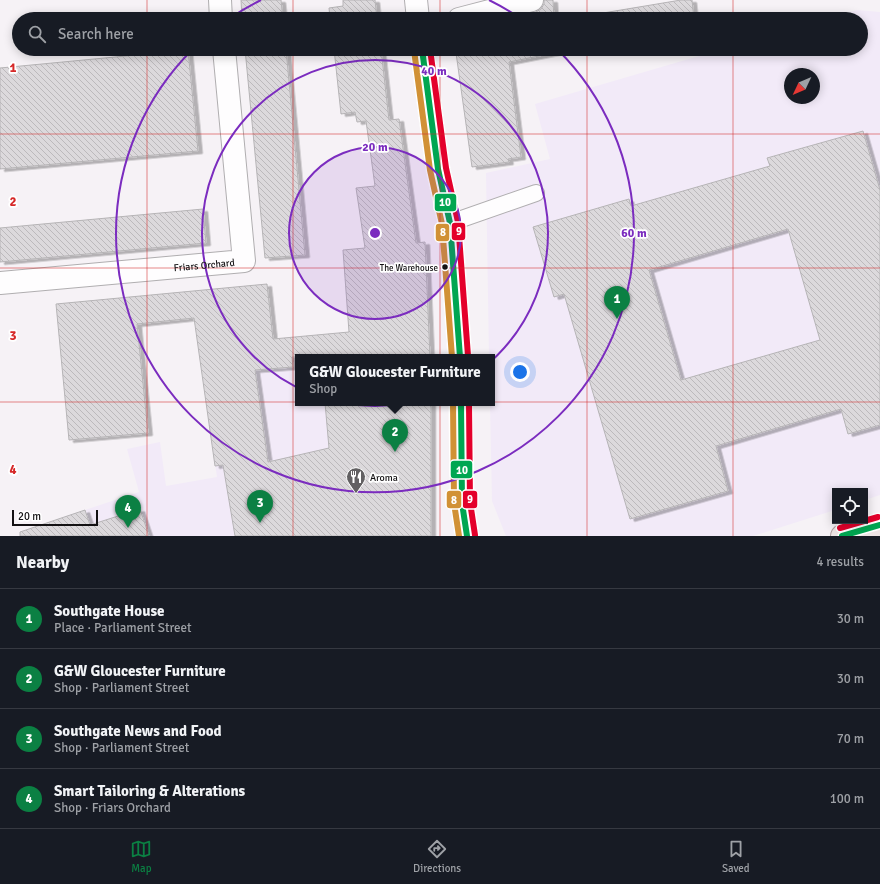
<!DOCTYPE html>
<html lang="en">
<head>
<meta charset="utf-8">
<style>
  :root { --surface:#171b24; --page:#20242c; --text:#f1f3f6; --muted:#9ea1a6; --line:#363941; --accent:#0b8043 }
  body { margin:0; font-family:Signika,sans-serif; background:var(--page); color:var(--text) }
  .controls { position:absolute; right:12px; bottom:12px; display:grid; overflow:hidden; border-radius:0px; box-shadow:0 2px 10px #0003 }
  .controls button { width:36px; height:36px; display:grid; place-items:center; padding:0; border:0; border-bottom:1px solid var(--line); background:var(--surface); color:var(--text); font:20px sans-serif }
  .compass { position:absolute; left:784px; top:68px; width:36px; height:36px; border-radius:50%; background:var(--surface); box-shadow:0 2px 10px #0003; rotate:226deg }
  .scale { position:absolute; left:12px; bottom:10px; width:86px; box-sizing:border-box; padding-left:4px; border:2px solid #131113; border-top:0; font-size:11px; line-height:14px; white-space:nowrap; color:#131113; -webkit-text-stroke:3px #fff; paint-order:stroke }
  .you { position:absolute; left:520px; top:372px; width:14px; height:14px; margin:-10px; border:3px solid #fff; border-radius:50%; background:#1a73e8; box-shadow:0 0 0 6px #1a73e833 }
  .badge { display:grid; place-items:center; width:26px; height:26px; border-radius:50%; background:var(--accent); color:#fff; font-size:13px; font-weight:700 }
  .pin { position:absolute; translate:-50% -33px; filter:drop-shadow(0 1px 2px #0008) }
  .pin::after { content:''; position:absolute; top:21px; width:14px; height:12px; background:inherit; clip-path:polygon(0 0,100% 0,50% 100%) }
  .popup { position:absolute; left:295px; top:354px; width:200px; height:52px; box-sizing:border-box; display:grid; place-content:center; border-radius:0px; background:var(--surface); filter:drop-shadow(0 1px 3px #0005); font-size:13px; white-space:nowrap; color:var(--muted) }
  .popup b { font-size:15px; color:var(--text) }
  .popup::after { content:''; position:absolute; left:50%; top:100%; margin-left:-8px; border:8px solid transparent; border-top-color:var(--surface) }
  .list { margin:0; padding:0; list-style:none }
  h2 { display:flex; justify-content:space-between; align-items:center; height:52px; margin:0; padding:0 16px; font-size:17px }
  h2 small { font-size:13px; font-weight:400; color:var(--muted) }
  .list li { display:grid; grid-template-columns:26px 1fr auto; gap:12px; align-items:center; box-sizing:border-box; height:60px; padding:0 16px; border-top:1px solid var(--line) }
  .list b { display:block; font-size:15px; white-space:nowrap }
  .list p { margin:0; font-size:13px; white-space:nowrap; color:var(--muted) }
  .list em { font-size:13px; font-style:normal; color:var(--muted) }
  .icon { flex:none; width:22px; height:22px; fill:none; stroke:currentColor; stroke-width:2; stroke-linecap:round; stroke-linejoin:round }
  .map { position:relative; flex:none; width:880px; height:536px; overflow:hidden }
  .search { position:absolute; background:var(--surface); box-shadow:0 2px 10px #0003; left:12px; right:12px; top:12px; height:44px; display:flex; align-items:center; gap:10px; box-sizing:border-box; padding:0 14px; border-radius:22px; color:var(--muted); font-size:15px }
  .sheet { height:292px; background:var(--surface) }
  nav { display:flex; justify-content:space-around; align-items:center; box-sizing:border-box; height:56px; border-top:1px solid var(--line); background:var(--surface); font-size:11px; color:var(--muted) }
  nav a { display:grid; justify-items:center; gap:2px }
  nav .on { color:var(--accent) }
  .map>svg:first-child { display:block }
  .commercial { fill:#f2eaf8; fill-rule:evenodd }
  .building { fill:url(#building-back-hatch); stroke:#b6b4b6; fill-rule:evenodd; filter:url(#shadow) }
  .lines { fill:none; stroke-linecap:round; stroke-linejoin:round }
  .service-casing { stroke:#b0aeb0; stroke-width:18 }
  .minor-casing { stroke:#b0aeb0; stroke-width:24 }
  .primary-casing { stroke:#b09fa0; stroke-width:24 }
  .service { stroke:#fefdfe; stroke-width:16 }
  .minor { stroke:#fefdfe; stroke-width:22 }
  .primary { stroke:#ede4e4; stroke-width:22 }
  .bus-1-casing { stroke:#fff; stroke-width:9 }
  .bus-2-casing { stroke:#fff; stroke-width:9 }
  .bus-3-casing { stroke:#fff; stroke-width:9 }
  .bus-1 { stroke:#00a651; stroke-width:6 }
  .bus-2 { stroke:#d19135; stroke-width:6 }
  .bus-3 { stroke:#e4002b; stroke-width:6 }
  .grid { fill:none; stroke:#d62828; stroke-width:1; stroke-opacity:0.55 }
  .ring { fill:none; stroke:#7b2cbf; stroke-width:2 }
  .bus-dot { fill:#131113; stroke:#fff; stroke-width:1.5 }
  .labels { text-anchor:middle; stroke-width:3.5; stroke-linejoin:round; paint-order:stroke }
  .bus-label { font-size:9px; fill:#131113; stroke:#fff; text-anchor:end }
  .street-label { font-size:10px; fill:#131113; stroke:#fff }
  .poi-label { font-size:10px; fill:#131113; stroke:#fff; text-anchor:start }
  .grid-label { font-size:13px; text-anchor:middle; font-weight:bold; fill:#d62828; stroke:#fff; stroke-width:3.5; stroke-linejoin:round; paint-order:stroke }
  .centre { fill:#7b2cbf; stroke:#fff; stroke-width:2 }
  .ring-label { font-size:12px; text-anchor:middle; font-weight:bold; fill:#7b2cbf; stroke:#fff; stroke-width:3.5; stroke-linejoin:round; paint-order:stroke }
  .line-badge { stroke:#fff; stroke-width:1.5 }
  .badge-label { font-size:11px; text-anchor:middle; font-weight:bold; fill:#fff }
</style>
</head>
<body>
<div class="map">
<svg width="880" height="536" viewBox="0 0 880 536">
  <defs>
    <pattern id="building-back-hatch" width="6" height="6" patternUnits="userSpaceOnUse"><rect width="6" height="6" fill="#dcd9dc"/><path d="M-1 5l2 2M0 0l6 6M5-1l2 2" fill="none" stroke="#bcb9bc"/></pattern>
    <filter id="shadow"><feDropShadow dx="4.5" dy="2.5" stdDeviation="0" flood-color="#0004"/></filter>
  </defs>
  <rect width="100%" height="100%" fill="#f6f2f6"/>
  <!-- commercial -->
  <path class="commercial" d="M 857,10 L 880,12 L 880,495 L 865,500 L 865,491 L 835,491 L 835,510 L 753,536 L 506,536 L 492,501 L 490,403 L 492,403 L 492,357 L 489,357 L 486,173 L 550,159 L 535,104 L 723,49 L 861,49 L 861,19 L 826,19 ZM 790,74 L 814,74 L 814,98 L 790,98 Z
    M 425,242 L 430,357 L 298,357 L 298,403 L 431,403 L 431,536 L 48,536 L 46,523 L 139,492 L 127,449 L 160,442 L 166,486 L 217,477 L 198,347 L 349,332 L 342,250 Z"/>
  <!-- building -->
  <path class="building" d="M 241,0 L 281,0 L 283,19 L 242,19 Z
    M 343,0 L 375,0 L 377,19 L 330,19 L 329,8 L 343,6 Z
    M 544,0 L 553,0 L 554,19 L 509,19 L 536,12 L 541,9 L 544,4 Z
    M 681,0 L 692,0 L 694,19 L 567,19 Z
    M 245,49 L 286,49 L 305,255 L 265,258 Z
    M 334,49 L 381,49 L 389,120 L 399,119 L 416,243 L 425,242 L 430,357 L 292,357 L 293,367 L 255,370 L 268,462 L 329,448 L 325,403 L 431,403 L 431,536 L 235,536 L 223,465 L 215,466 L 194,318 L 137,324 L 148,433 L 69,440 L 56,304 L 267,284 L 273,339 L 349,332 L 343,250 L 365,248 L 356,188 L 375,186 L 366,121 L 357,122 L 355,112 L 341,114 Z
    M 485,49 L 574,49 L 509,62 L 521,157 L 508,159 L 509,162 L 472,167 L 456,53 Z
    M 188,50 L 198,151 L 0,169 L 0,68 Z
    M 863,131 L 880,190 L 880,425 L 848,434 L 841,409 L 716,446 L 728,491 L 630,519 L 564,294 L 554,297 L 533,227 L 629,199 L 631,206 L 770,166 L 767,158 ZM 788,229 L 820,340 L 681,380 L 649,270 Z
    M 203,209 L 206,243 L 0,262 L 0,228 Z
    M 140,509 L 149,536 L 20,536 L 20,532 L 85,510 L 90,525 Z"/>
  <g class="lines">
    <!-- service casing -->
    <g class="service-casing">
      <path id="service" d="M 450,223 L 536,193"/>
    </g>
    <!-- minor casing -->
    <g class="minor-casing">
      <g id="minor">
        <path d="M 220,0 L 221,19"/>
        <path d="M 416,0 L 418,19"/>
        <path d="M 459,19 L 532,0"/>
        <path d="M 422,49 L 438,169 L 450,223 L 460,357"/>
        <path id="s1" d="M 0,283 L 244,261 L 224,49"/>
        <path d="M 461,403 L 462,503 L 467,536"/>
      </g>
    </g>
    <!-- primary casing -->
    <g class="primary-casing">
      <path id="primary" d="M 842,536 L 880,525"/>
    </g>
    <!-- service -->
    <use href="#service" class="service"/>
    <!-- minor -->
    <use href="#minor" class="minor"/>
    <!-- primary -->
    <use href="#primary" class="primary"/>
    <!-- bus-1 casing -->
    <g class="bus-1-casing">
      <path id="bus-1" d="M 422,49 L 438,169 L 450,223 L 460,357
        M 461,403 L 462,503 L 467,536
        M 842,536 L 880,525"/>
    </g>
    <!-- bus-2 casing -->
    <g class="bus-2-casing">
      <path id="bus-2" d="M 414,50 L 430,170 L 442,224 L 452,357
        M 453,403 L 454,503 L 459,536"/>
    </g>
    <!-- bus-3 casing -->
    <g class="bus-3-casing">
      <path id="bus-3" d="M 430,49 L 446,168 L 458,222 L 468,356
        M 469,403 L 470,502 L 475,535
        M 840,528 L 878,517"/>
    </g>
    <!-- bus-1 -->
    <use href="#bus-1" class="bus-1"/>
    <!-- bus-2 -->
    <use href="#bus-2" class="bus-2"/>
    <!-- bus-3 -->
    <use href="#bus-3" class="bus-3"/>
  </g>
  <!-- grid -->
  <path class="grid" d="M 147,0 L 147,19M 293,0 L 293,19M 440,0 L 440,19M 587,0 L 587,19M 733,0 L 733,19M 147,49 L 147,536M 293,49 L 293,536M 440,49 L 440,536M 587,49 L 587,536M 733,49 L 733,536M 0,134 L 880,134M 0,268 L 880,268M 0,402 L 880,402"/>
  <!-- distance rings -->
  <circle cx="375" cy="233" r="86" fill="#7b2cbf" fill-opacity=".12"/>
  <g class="ring">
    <circle cx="375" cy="233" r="86"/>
    <circle cx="375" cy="233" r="173"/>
    <path d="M230 18A259 259 0 0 1 261 0M489 0A259 259 0 0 1 520 18M558 50A259 259 0 1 1 192 50"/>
  </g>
  <!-- icons -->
  <defs>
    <g id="restaurant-pin" transform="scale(1)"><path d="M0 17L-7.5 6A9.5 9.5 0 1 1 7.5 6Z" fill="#626062" stroke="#fff"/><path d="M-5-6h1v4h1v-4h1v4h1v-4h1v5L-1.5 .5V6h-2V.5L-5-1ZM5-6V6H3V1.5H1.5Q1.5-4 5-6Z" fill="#fff"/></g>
  </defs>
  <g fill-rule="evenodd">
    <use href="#restaurant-pin" x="356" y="477"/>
  </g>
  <!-- markers -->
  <circle class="bus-dot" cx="445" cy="267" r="3.5"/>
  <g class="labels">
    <!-- bus labels -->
    <g class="bus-label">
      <text x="438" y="271">The Warehouse</text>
    </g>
    <!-- street labels -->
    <g class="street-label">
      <text dy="4" stroke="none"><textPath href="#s1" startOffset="205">Friars Orchard</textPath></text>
    </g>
    <!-- poi labels -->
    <g class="poi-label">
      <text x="370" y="481">Aroma</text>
    </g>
  </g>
  <g class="grid-label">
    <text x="13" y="72">1</text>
    <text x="13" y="206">2</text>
    <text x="13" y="340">3</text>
    <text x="13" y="474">4</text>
  </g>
  <circle cx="375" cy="233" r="6" class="centre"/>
  <g class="ring-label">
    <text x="434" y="75">40 m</text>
    <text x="375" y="151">20 m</text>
    <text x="634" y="237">60 m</text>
  </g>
  <g class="line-badge">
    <rect x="434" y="193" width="23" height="19" rx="4" fill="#00a651"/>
    <rect x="451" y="222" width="15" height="19" rx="4" fill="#e4002b"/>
    <rect x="435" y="223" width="15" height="19" rx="4" fill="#d19135"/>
    <rect x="450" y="460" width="23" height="19" rx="4" fill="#00a651"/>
    <rect x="462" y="490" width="16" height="19" rx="4" fill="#e4002b"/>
    <rect x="446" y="490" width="16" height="19" rx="4" fill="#d19135"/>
  </g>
  <g class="badge-label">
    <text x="445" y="206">10</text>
    <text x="459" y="235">9</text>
    <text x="443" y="236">8</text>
    <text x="462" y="474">10</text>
    <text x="470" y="503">9</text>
    <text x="454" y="504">8</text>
  </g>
</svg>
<div class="controls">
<button><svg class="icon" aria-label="locate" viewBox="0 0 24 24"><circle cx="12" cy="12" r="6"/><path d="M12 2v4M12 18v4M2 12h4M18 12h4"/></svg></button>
</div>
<svg class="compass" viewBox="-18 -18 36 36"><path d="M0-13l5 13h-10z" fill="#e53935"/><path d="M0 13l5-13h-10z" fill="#9ea1a6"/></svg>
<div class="scale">20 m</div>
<div class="you"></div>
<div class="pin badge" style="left:617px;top:319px">1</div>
<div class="pin badge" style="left:395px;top:452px">2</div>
<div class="popup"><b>G&amp;W Gloucester Furniture</b>Shop</div>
<div class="pin badge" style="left:260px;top:523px">3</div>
<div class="pin badge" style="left:128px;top:528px">4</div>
<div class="search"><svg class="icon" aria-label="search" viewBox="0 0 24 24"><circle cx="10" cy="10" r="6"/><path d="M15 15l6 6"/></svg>Search here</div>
</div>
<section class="sheet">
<h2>Nearby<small>4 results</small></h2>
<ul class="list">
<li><span class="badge">1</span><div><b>Southgate House</b><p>Place · Parliament Street</p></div><em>30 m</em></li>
<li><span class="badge">2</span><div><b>G&amp;W Gloucester Furniture</b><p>Shop · Parliament Street</p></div><em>30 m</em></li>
<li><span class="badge">3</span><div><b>Southgate News and Food</b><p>Shop · Parliament Street</p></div><em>70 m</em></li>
<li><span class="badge">4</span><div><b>Smart Tailoring &amp; Alterations</b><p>Shop · Friars Orchard</p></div><em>100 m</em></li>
</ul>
</section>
<nav>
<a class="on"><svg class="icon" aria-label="map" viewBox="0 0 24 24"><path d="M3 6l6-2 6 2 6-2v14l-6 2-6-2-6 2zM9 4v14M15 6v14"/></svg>Map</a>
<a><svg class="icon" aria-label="directions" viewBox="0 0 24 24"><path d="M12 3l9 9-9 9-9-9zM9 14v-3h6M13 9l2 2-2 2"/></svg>Directions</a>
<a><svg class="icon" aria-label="saved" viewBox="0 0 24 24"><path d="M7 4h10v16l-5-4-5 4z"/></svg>Saved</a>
</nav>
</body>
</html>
